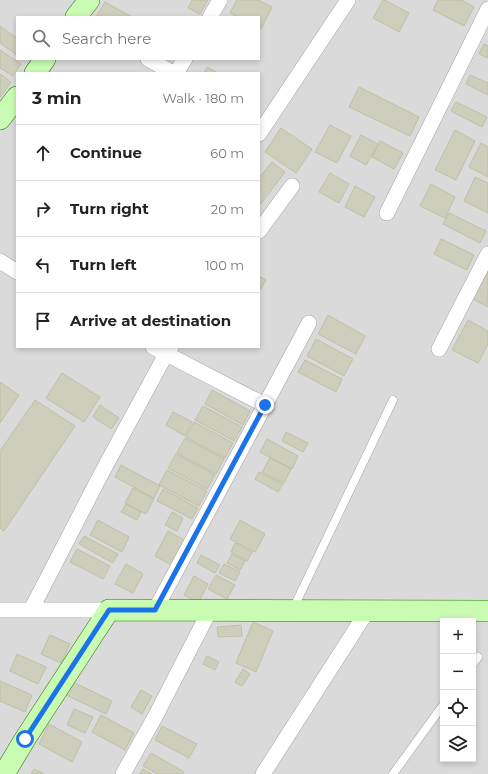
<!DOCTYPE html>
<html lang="en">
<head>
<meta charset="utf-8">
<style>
  :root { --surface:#fff; --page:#f6f6f6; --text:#222; --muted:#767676; --line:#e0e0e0 }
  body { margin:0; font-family:Montserrat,sans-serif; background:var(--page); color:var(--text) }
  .controls { position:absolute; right:12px; bottom:12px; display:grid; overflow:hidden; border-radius:0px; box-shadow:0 2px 6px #0003 }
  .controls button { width:36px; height:36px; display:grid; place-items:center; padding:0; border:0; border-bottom:1px solid var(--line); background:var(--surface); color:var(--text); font:20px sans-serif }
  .stop { position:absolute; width:12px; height:12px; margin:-9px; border:3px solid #1a73e8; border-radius:50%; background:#fff }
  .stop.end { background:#1a73e8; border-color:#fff; box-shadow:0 1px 4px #0008 }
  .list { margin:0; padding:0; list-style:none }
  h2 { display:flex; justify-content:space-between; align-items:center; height:52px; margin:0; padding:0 16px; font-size:17px }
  h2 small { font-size:13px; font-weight:400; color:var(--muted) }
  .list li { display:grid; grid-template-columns:26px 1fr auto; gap:12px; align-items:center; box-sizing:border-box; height:56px; padding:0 16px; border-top:1px solid var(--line) }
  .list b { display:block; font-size:15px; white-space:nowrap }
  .list em { font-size:13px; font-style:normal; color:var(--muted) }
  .icon { flex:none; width:22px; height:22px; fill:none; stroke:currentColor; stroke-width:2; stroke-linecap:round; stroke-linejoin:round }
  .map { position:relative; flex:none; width:488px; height:774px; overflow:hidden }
  .search { position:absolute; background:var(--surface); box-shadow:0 2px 6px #0003; left:16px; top:16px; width:244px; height:44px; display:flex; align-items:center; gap:10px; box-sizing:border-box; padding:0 14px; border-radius:0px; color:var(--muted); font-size:15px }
  .panel { position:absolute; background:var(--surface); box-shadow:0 2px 6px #0003; left:16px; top:72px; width:244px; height:276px; border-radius:0px }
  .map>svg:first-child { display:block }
  .residential { fill:#dbdada; fill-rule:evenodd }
  .building { fill:#cdcebb; stroke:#bec1a4 }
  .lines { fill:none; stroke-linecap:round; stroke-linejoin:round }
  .lane-casing { stroke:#a4a4a4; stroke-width:9 }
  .street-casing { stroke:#a4a4a4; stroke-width:16 }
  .secondary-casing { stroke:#1f7601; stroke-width:22 }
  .lane { stroke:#fff; stroke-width:8 }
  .street { stroke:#fff; stroke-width:15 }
  .secondary { stroke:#cafbb3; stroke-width:21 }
  .route { stroke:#1a73e8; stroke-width:5 }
</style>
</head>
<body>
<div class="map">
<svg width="488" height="774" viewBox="0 0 488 774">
  <rect width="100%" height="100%" fill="#ebeee2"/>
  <!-- residential -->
  <path class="residential" d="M 0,0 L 488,0 L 488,774 L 0,774 ZM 17,17 L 259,17 L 259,59 L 17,59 ZM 17,73 L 259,73 L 259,347 L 17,347 ZM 443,621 L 473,621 L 473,759 L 443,759 Z"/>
  <!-- building -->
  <path class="building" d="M 192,0 L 208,0 L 200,14 L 188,8 Z
    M 237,0 L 258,0 L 272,7 L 261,29 L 259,28 L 259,17 L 238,17 L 230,13 Z
    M 383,0 L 385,0 L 409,13 L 399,32 L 373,18 Z
    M 438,0 L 462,0 L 474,7 L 464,26 L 433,10 Z
    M 105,2 L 132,17 L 96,17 Z
    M 0,26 L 17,38 L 17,55 L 0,43 Z
    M 484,44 L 488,46 L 488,58 L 479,54 Z
    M 0,50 L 21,64 L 13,76 L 0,68 Z
    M 207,67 L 218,73 L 204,73 Z
    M 0,74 L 11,82 L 0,98 Z
    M 470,75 L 488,83 L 488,95 L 466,84 Z
    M 359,87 L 419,117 L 410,136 L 349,107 Z
    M 456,102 L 487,117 L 482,127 L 451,111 Z
    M 330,125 L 351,136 L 337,163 L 315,152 Z
    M 281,128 L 312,149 L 296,173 L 265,152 Z
    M 455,130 L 475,141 L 456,180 L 435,170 Z
    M 361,135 L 378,144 L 366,165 L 350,156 Z
    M 380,141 L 403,153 L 394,169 L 372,157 Z
    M 481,143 L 488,147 L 488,177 L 469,167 Z
    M 272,162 L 285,172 L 259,206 L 259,178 Z
    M 330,173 L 349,184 L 339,203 L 319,192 Z
    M 475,177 L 488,183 L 488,213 L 464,201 Z
    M 431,184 L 455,197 L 445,218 L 420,206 Z
    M 355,186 L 375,197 L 364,217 L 345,207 Z
    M 449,213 L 486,231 L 480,243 L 443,224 Z
    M 441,239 L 474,255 L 467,270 L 434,254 Z
    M 488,269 L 488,307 L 467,296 Z
    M 259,276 L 266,280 L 259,292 Z
    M 328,315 L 365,336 L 356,354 L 318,334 Z
    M 468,320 L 488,331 L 488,344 L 478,363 L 452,350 Z
    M 316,339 L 353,359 L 344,376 L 307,356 Z
    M 305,360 L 342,379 L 336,392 L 298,372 Z
    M 62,373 L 100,397 L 84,422 L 46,398 Z
    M 0,382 L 19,395 L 0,423 Z
    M 212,390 L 250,411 L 243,425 L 205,404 Z
    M 35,400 L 75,426 L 4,531 L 0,528 L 0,451 Z
    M 100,405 L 119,418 L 111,429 L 93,417 Z
    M 203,406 L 242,427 L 234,441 L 195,420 Z
    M 173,412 L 192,422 L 185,436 L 166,425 Z
    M 194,422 L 233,443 L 225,458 L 186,437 Z
    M 286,432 L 308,443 L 303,452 L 282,441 Z
    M 185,438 L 224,459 L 216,474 L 177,453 Z
    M 267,439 L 298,456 L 292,469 L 260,452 Z
    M 176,454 L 215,475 L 207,489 L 168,468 Z
    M 270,458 L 291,469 L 284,483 L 262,472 Z
    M 121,465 L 160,486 L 154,498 L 115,477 Z
    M 167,470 L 207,491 L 199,506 L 159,485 Z
    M 259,472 L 283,484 L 278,492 L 255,479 Z
    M 133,488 L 154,499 L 146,514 L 125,503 Z
    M 163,489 L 198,508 L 192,519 L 157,501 Z
    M 126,504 L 141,512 L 137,520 L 121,512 Z
    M 172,512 L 183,518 L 177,531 L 165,525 Z
    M 98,520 L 129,537 L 122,552 L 90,535 Z
    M 240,520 L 265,534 L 255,552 L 230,539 Z
    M 168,531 L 184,540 L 171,565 L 155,556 Z
    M 84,536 L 118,554 L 113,563 L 79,544 Z
    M 235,543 L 252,552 L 247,561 L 231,552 Z
    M 77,549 L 110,566 L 103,579 L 70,562 Z
    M 232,554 L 245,561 L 240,570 L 227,563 Z
    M 201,555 L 220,565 L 215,573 L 197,563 Z
    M 126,564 L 143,574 L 133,593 L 115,584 Z
    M 224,564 L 240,572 L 235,581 L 219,573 Z
    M 216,575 L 235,585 L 227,599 L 208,589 Z
    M 194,576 L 208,584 L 198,603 L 184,595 Z
    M 253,622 L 273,631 L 256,672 L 236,663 Z
    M 241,625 L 242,636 L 218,637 L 217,627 Z
    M 50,635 L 70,644 L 61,663 L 41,654 Z
    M 17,654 L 46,667 L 38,684 L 10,671 Z
    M 207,656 L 219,662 L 215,670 L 203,664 Z
    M 243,669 L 250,674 L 242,686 L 235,682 Z
    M 0,681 L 32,695 L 25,712 L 0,701 Z
    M 71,681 L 112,701 L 106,714 L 64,694 Z
    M 141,690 L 152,696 L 142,714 L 131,707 Z
    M 74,709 L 93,717 L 85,733 L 67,725 Z
    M 101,715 L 134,733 L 125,750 L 92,732 Z
    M 49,724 L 82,742 L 72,762 L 39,744 Z
    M 162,726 L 197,744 L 189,758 L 155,740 Z
    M 151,753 L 184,772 L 183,774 L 158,774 L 143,766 Z
    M 34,769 L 44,774 L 31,774 Z
    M 143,769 L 152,774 L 140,774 Z"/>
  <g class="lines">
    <!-- lane casing -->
    <g class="lane-casing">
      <path id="lane" d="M 293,609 L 393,400
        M 473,664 L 478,657
        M 393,774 L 443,705"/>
    </g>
    <!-- street casing -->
    <g class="street-casing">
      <path id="street" d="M 210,17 L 220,0
        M 148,59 L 173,73
        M 176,73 L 185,59
        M 259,134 L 348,0
        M 387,213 L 488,9
        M 259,231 L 292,186
        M 0,261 L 17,272
        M 153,347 L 265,405
        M 439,349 L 488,254
        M 0,610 L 109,610
        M 31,610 L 99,478 L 166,354 L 171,347
        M 155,610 L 309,323
        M 123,774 L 155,717 L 210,610
        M 263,774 L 368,610"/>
    </g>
    <!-- secondary casing -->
    <g class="secondary-casing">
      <path id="secondary" d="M 76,17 L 89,0
        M 35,73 L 45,59
        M 0,119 L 17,97
        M 4,774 L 25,739 L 109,610 L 488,611"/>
    </g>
    <!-- lane -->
    <use href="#lane" class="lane"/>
    <!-- street -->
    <use href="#street" class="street"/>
    <!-- secondary -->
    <use href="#secondary" class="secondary"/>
  </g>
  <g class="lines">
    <!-- route -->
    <path class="route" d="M 25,739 L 109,610 L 155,610 L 265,405"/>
  </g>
</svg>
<div class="controls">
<button>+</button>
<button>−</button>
<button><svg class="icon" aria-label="locate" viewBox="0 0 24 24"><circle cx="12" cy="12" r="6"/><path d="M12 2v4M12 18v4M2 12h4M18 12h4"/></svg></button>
<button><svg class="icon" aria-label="layers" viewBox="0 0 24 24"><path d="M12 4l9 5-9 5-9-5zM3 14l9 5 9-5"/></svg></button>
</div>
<div class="stop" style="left:25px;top:739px"></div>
<div class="stop end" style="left:265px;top:405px"></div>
<div class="search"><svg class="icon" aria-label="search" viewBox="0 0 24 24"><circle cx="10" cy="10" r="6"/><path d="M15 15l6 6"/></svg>Search here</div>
<section class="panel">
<h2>3 min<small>Walk · 180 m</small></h2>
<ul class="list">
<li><svg class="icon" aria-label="ahead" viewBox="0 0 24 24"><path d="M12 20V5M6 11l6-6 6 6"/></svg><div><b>Continue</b></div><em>60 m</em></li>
<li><svg class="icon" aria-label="right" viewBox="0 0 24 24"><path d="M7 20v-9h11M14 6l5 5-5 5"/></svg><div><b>Turn right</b></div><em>20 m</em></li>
<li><svg class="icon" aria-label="left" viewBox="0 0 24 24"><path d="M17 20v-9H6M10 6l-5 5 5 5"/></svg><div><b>Turn left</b></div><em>100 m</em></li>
<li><svg class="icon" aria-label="arrive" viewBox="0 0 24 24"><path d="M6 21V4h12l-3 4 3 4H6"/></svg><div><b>Arrive at destination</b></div></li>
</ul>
</section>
</div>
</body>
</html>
